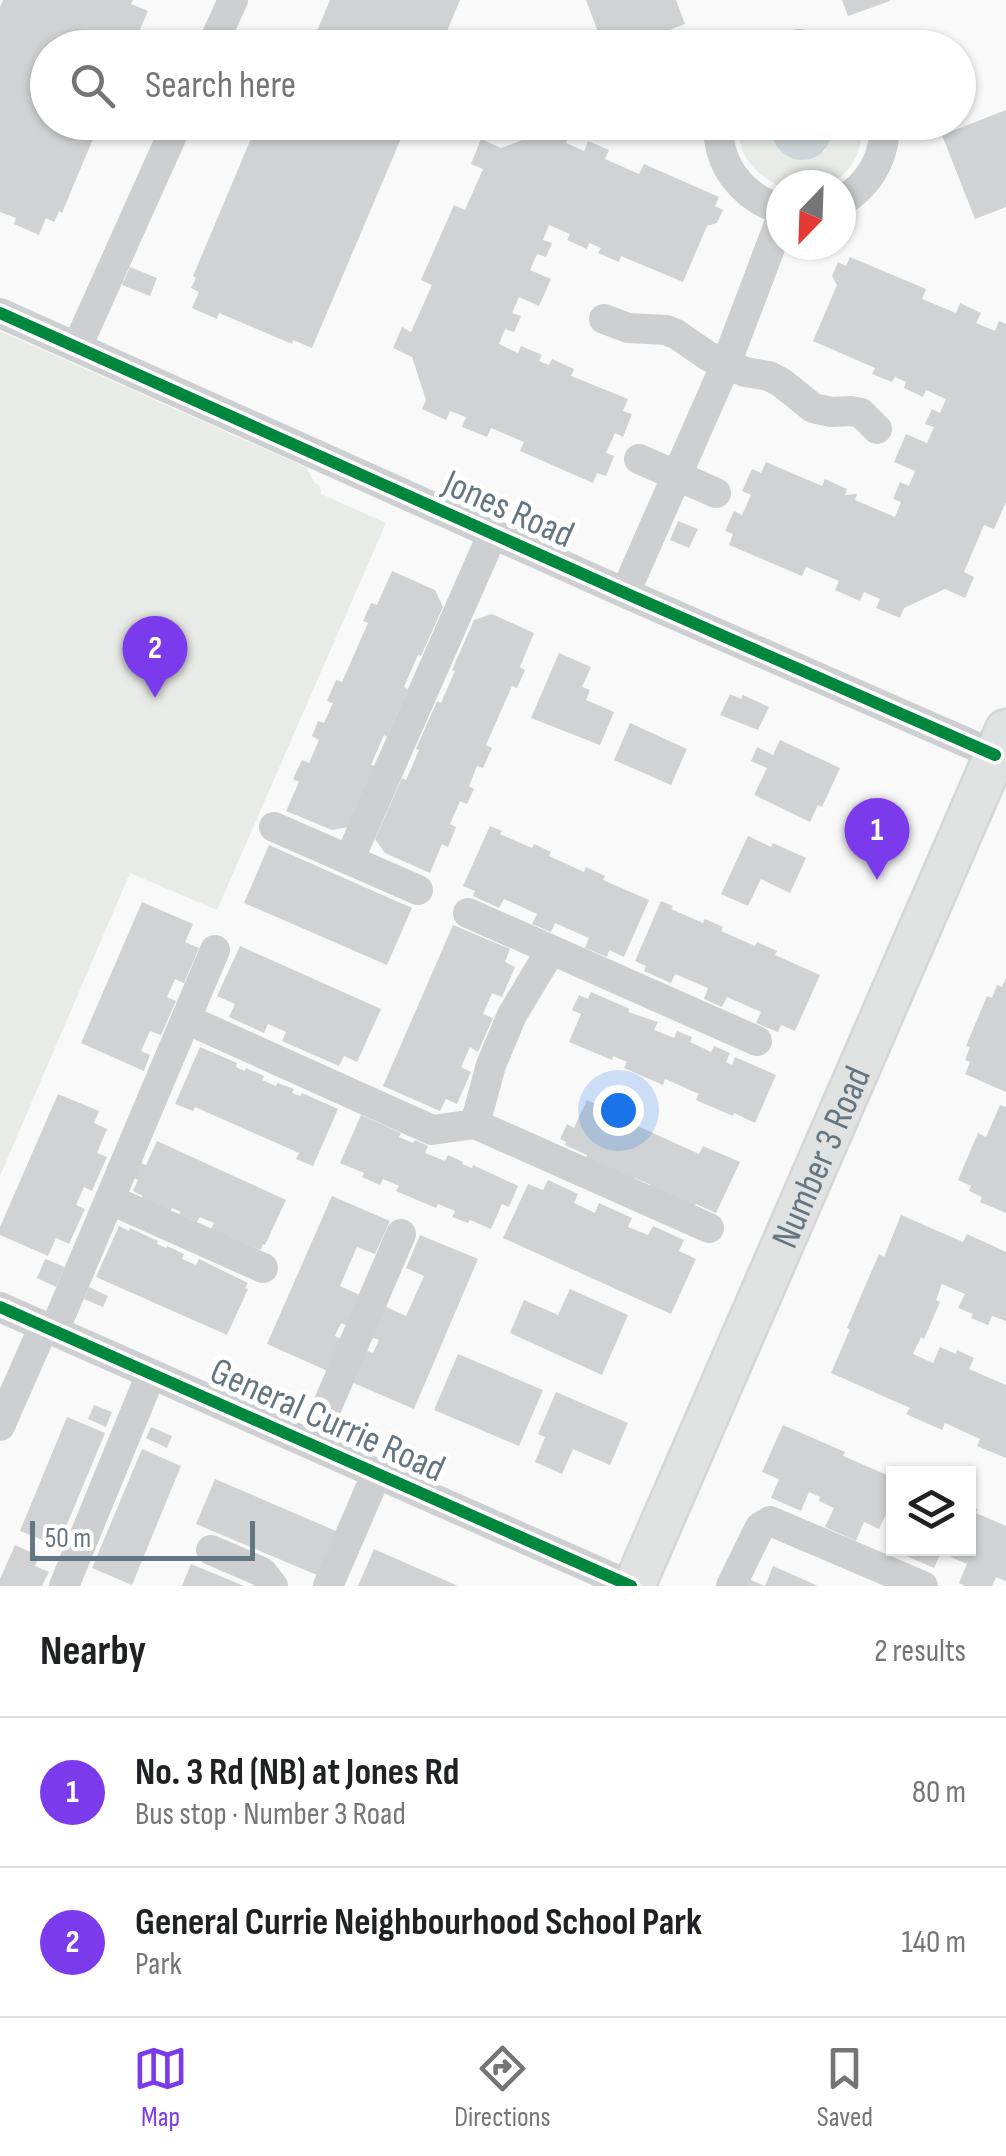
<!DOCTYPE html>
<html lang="en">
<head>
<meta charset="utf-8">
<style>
  :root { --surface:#fff; --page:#f6f6f6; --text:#202124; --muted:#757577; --line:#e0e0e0; --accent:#7c3aed }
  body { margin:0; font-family:"Sofia Sans Condensed",sans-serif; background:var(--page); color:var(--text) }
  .controls { position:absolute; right:30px; bottom:30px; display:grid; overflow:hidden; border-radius:0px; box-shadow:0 2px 8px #0004 }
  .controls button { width:90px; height:90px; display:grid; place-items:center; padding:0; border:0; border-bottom:2px solid var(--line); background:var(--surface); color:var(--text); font:50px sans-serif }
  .compass { position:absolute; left:766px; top:170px; width:90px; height:90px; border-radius:50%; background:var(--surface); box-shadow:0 2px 8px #0004; rotate:203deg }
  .scale { position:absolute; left:30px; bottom:25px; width:225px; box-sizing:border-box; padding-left:10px; border:5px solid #657683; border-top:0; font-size:28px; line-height:35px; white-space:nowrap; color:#657683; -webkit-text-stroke:8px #fff; paint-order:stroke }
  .you { position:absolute; left:618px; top:1110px; width:35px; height:35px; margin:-25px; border:8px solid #fff; border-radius:50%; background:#1a73e8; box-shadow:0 0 0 15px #1a73e833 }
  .badge { display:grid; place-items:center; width:65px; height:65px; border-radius:50%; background:var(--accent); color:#fff; font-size:32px; font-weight:700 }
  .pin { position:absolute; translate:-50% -82px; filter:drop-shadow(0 2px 5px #0008) }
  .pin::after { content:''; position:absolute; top:52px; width:35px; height:30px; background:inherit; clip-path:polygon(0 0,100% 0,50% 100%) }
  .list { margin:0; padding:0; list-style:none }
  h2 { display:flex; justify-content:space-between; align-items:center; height:130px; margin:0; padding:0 40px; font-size:42px }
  h2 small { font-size:32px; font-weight:400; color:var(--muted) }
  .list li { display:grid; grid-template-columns:65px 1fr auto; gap:30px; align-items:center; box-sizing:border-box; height:150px; padding:0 40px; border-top:2px solid var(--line) }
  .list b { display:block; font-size:38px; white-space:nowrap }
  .list p { margin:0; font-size:32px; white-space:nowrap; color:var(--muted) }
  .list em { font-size:32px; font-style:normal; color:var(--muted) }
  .icon { flex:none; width:55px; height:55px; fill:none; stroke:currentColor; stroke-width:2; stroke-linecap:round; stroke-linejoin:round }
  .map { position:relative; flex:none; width:1006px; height:1586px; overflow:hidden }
  .search { position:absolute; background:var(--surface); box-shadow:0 2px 8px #0004; left:30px; right:30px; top:30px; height:110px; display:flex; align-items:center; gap:25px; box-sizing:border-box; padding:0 35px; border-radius:55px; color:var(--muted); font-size:38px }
  .sheet { height:430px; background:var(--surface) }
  nav { display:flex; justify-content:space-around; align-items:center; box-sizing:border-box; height:140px; border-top:2px solid var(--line); background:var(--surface); font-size:28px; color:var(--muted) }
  nav a { display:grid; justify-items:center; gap:5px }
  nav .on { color:var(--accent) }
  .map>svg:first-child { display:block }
  .green { fill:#e8ebe6 }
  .water { fill:#ced6d9 }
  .building { fill:#d0d2d3 }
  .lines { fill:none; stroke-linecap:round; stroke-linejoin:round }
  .major-casing { stroke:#d5d6d7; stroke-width:45 }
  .minor { stroke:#cecfd0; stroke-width:30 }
  .major { stroke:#e1e2e2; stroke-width:40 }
  .cycleway-casing { stroke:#fff; stroke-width:19 }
  .cycleway { stroke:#00873e; stroke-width:12 }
  .labels { text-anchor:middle; stroke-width:10; stroke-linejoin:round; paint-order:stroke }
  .street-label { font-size:38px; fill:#657683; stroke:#fff }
</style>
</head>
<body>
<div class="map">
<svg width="1006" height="1586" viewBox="0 0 1006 1586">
  <rect width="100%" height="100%" fill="#f9f9f9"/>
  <!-- green -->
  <path class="green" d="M 742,122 L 753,123 L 770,130 L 772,140 L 824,152 C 830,142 833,135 832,123 L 862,123 C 864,146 853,173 830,183 C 817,189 795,185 781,185 L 781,187 C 757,176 731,151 742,122 Z
    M 0,331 L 307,468 L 314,482 L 320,486 L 321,494 L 386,523 L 217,910 L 130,873 L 0,1176 Z"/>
  <!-- water -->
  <path class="water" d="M 832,122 C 836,168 779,174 770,130 L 778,128 L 784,123 Z"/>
  <!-- building -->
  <path class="building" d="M 3,0 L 133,0 L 131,4 L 148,11 L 132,48 L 48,48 L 48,122 L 100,122 L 62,213 L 59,211 L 54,222 L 46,218 L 39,235 L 14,224 L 16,218 L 0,212 L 0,7 Z
    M 330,0 L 460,0 L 440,48 L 310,48 Z
    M 586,0 L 676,0 L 685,24 L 623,48 L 604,48 Z
    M 842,0 L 890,0 L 890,1 L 848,16 Z
    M 1006,110 L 1006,207 L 975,219 L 942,135 Z
    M 258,122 L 408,122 L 312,348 L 293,340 L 292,344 L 219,313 L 217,319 L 192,308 L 199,292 L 191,288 L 196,278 L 193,276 Z
    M 545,122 L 570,133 L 566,143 L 584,151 L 588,141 L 609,150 L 605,159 L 639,174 L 644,164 L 719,197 L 715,206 L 723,210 L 717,223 L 707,226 L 683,282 L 621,256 L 619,262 L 598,253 L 601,248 L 589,243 L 587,249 L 567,240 L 570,234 L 549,225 L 543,240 L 552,243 L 546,257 L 537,254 L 530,270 L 551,279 L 539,306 L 519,297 L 512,313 L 521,316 L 514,332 L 505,329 L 499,344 L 518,353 L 521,346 L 542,355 L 539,361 L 549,365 L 552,359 L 574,369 L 571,376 L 628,399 L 623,411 L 632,414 L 623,437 L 615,433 L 606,453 L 614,456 L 606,476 L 597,473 L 593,483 L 520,451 L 524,442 L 491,428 L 487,437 L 462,427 L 466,417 L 450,411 L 446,420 L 422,409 L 426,400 L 412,357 L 393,348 L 402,327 L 411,332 L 432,285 L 421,280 L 454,205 L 465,210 L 483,169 L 471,164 L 481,139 L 501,148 L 541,133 Z
    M 850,257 L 926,289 L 922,299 L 956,313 L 960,303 L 981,313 L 976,323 L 995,331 L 999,321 L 1006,324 L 1006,502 L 994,529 L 984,525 L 964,572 L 974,577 L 965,598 L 945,589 L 904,608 L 900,618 L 876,608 L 880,599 L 864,592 L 860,601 L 835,590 L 839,581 L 806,567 L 802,576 L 729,545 L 733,534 L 725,531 L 734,511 L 742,515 L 751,495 L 742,491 L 752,469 L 761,473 L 766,462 L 822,486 L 825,479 L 847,489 L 845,495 L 857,494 L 855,500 L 895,517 L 901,502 L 893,499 L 900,482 L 909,486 L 915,471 L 894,462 L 906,434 L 927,443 L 934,427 L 925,424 L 932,409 L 940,413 L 946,399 L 926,390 L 923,397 L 904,388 L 906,382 L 895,377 L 892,382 L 872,374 L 875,368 L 813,341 L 837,285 L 832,276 L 838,262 L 846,266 Z
    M 130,267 L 157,278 L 150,296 L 122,285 Z
    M 678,521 L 698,529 L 689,548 L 670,540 Z
    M 392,571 L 435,590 L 443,607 L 421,656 L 418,655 L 404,687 L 408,689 L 387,737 L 384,735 L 371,765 L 375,766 L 349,827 L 332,830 L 286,811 L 299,782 L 293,779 L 302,760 L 309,763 L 319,740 L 312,736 L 318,721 L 324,723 L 333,703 L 327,701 L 336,680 L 342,682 L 368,623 L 363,621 L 371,603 L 377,605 Z
    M 492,614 L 534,633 L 520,667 L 525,670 L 517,688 L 512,686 L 486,745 L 492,748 L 483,768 L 477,766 L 469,786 L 474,789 L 467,804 L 460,801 L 450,824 L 456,827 L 448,847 L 442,844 L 430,873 L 385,853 L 375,839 L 402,778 L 406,780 L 419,750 L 416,749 L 437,701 L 441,703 L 455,671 L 452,670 L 474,620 Z
    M 559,653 L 591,667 L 582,687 L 590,690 L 586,700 L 614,712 L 600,745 L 531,718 Z
    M 730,694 L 741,699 L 743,695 L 769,707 L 758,730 L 720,715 Z
    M 630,723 L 687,749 L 671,785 L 614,760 Z
    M 780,740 L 840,768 L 822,807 L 818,805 L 810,822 L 754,795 L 767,768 L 751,761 L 757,747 L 773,755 Z
    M 490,826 L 502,831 L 500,834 L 532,848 L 534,844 L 551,852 L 549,856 L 584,872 L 586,867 L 605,876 L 603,880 L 649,900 L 624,957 L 609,950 L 607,957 L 585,948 L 589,938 L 555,923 L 551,932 L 532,924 L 537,914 L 504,899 L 499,908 L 473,896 L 475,891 L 463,886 Z
    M 748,836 L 771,847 L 773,843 L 806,858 L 790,893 L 761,879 L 748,906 L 721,894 Z
    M 269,845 L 412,908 L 387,965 L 244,903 Z
    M 661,901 L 673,906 L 671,909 L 703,923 L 705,919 L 723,927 L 721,931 L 755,946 L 757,942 L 777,951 L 775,955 L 820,975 L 795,1031 L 781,1025 L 778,1032 L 756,1023 L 761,1012 L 727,997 L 722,1007 L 704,999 L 708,988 L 675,974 L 671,983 L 644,971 L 646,966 L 635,961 Z
    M 142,902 L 193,924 L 185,942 L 199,948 L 184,983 L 175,979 L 167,997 L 176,1001 L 161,1035 L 150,1031 L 141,1051 L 150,1055 L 144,1071 L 81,1043 Z
    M 453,925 L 510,949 L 505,962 L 515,967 L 502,997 L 492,993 L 483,1014 L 493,1018 L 478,1052 L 470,1047 L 461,1067 L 471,1072 L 457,1104 L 446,1099 L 440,1111 L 383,1086 Z
    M 240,946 L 381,1009 L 357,1062 L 344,1056 L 339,1066 L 282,1041 L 286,1032 L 268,1024 L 264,1033 L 229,1017 L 235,1004 L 217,996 Z
    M 1006,978 L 1006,1092 L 965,1074 L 970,1062 L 965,1060 L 970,1047 L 966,1046 L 987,996 L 992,998 L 997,985 L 1002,987 Z
    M 591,992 L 630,1009 L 628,1012 L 658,1022 L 654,1030 L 674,1038 L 677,1031 L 692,1037 L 690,1042 L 711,1052 L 714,1046 L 730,1053 L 726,1062 L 732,1065 L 735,1057 L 776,1075 L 755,1123 L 734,1113 L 733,1116 L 696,1100 L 699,1094 L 665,1079 L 663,1085 L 624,1068 L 627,1062 L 613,1056 L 612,1060 L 569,1042 L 581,1014 L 572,1010 L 579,995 L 588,999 Z
    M 200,1047 L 237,1063 L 236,1067 L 245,1071 L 246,1068 L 264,1076 L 262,1080 L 276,1086 L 278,1083 L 294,1089 L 292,1093 L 301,1096 L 302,1093 L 338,1109 L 313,1166 L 296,1159 L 299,1153 L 195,1107 L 193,1111 L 175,1104 Z
    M 58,1094 L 99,1111 L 94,1123 L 107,1129 L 97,1153 L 107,1157 L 92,1191 L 84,1187 L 76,1205 L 85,1209 L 69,1244 L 56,1238 L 48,1256 L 0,1235 L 0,1227 Z
    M 587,1100 L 617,1114 L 619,1110 L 634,1117 L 631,1123 L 699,1154 L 703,1146 L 740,1162 L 716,1213 L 696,1204 L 694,1207 L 649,1190 L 651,1185 L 635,1178 L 633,1182 L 586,1158 L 587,1155 L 565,1145 L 566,1142 L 560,1139 L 567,1124 L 574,1128 Z
    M 1000,1105 L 1006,1107 L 1006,1213 L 980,1202 L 982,1197 L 969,1191 L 971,1186 L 958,1180 L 978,1133 L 986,1137 Z
    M 361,1115 L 401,1133 L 399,1137 L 413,1143 L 415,1140 L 428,1146 L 425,1153 L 445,1161 L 448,1155 L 463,1162 L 462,1164 L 472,1168 L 473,1165 L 518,1186 L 509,1207 L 502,1204 L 491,1229 L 470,1220 L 468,1223 L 452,1217 L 455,1211 L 438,1204 L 436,1208 L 396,1191 L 399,1186 L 383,1179 L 380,1185 L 362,1177 L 364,1173 L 340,1163 Z
    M 157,1141 L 286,1200 L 265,1245 L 263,1244 L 261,1250 L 252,1247 L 211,1229 L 214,1223 L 200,1217 L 197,1222 L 179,1214 L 181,1212 L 172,1208 L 170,1211 L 142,1198 L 143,1196 L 133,1191 L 138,1180 L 132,1177 L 138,1162 L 146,1165 Z
    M 548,1180 L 578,1194 L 574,1203 L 595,1213 L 599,1203 L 632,1218 L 628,1227 L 648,1235 L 653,1226 L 684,1240 L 679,1251 L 696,1259 L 671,1314 L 503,1238 L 528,1184 L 543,1190 Z
    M 332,1196 L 390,1221 L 375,1254 L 357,1247 L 340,1286 L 362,1296 L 349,1327 L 341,1323 L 335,1336 L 344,1340 L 330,1372 L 267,1344 Z
    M 901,1215 L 963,1242 L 967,1234 L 1006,1252 L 1006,1321 L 992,1316 L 988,1325 L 971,1318 L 973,1314 L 958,1308 L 965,1294 L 942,1284 L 936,1300 L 940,1302 L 924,1339 L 921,1337 L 913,1354 L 933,1363 L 940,1347 L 956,1354 L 957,1350 L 974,1358 L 969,1369 L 1006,1385 L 1006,1458 L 977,1446 L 980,1439 L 945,1423 L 942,1430 L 906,1414 L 910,1408 L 831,1373 L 850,1329 L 847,1328 L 879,1254 L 884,1257 Z
    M 119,1226 L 129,1231 L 130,1228 L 158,1241 L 157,1244 L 166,1248 L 167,1246 L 184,1254 L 182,1259 L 196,1265 L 199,1259 L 248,1283 L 245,1288 L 248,1289 L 227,1335 L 96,1277 Z
    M 420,1235 L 478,1259 L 414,1409 L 351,1382 L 365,1350 L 373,1353 L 379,1340 L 371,1337 L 384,1306 L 406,1316 L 424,1276 L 406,1268 Z
    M 45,1259 L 65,1267 L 56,1287 L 37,1278 Z
    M 89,1287 L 108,1296 L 103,1307 L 84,1299 Z
    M 570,1289 L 628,1315 L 602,1375 L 510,1333 L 524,1300 L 558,1315 Z
    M 458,1354 L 543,1390 L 519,1446 L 434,1410 Z
    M 556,1392 L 628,1423 L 610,1465 L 573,1449 L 562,1474 L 535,1462 L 545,1437 L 538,1434 Z
    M 94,1405 L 112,1412 L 106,1427 L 88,1419 Z
    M 67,1417 L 105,1433 L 58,1546 L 20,1531 Z
    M 783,1425 L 845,1452 L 843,1456 L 894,1478 L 894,1497 L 879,1529 L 864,1522 L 856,1541 L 825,1527 L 834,1508 L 819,1501 L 820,1497 L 809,1492 L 801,1511 L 771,1498 L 779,1479 L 762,1472 Z
    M 151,1427 L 172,1436 L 167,1448 L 146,1438 Z
    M 142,1449 L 181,1466 L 132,1585 L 92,1568 Z
    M 215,1479 L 336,1531 L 317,1575 L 196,1524 Z
    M 968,1504 L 978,1509 L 976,1513 L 1006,1526 L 1006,1581 L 996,1577 L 992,1586 L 965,1586 L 959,1583 L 967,1564 L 951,1557 L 953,1553 L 943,1549 L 968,1548 Z
    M 15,1545 L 39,1556 L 35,1566 L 49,1572 L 42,1586 L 0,1586 L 0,1579 Z
    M 907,1548 L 943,1548 L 934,1568 L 904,1555 Z
    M 374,1549 L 458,1586 L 358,1586 Z
    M 191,1564 L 244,1586 L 182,1586 Z
    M 773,1566 L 818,1586 L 743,1586 L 746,1578 L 765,1586 Z"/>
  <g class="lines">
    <!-- major casing -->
    <g class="major-casing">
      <g id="major">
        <path id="s1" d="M 634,1586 L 1006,730"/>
      </g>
    </g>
    <!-- minor -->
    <path class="minor" d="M 211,48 L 233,0
      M 780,48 L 799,44 L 824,48
      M 718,122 C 717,165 741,196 781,210
      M 841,202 C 871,183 885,158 885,122
      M 0,313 L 625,593 L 995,755
      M 604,319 L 628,328 L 666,330 L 676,334 L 708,356 L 745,372 L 769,376 L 782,383 L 813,408 L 831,412 L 851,411 L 861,413 L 877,429
      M 77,347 L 178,122
      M 639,459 L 716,493
      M 625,593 L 726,364 L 781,219
      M 274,827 L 418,890
      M 349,860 L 493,533
      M 468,913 L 757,1041
      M 186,1019 L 432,1130 L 475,1124 L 709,1228
      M 475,1124 L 491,1065 L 512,1015 L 551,950
      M 111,1200 L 263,1268
      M 0,1307 L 631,1586
      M 54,1331 L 215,950
      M 0,1426 L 44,1326
      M 311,1444 L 401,1234
      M 211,1550 L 262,1572 L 273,1586
      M 64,1586 L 151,1374
      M 328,1586 L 377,1473
      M 731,1586 L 760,1527 L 770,1521 L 923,1586"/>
    <!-- major -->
    <use href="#major" class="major"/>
    <!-- cycleway casing -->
    <g class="cycleway-casing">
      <path id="cycleway" d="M 0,313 L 625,593 L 995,755
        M 0,1307 L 631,1586"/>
    </g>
    <!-- cycleway -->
    <use href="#cycleway" class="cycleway"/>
  </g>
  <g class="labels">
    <!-- street labels -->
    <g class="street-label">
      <text transform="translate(509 508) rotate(24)" y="13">Jones Road</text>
      <text dy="13" stroke="none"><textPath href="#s1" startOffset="468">Number 3 Road</textPath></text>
      <text transform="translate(328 1419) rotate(24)" y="13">General Currie Road</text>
    </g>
  </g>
</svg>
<div class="controls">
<button><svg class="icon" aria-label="layers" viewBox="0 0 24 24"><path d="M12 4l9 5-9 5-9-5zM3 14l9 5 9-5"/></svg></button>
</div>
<svg class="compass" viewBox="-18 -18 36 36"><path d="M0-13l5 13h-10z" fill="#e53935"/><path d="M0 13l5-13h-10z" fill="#757577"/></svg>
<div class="scale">50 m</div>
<div class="you"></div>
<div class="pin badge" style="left:877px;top:880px">1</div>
<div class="pin badge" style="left:155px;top:698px">2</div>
<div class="search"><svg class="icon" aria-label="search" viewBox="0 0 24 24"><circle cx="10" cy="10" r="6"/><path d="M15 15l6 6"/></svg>Search here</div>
</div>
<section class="sheet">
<h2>Nearby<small>2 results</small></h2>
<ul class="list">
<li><span class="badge">1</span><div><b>No. 3 Rd (NB) at Jones Rd</b><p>Bus stop · Number 3 Road</p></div><em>80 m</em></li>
<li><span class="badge">2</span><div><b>General Currie Neighbourhood School Park</b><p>Park</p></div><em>140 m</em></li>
</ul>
</section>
<nav>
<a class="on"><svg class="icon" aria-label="map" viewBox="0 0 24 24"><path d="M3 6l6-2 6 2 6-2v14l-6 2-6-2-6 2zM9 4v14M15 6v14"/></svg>Map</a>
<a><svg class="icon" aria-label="directions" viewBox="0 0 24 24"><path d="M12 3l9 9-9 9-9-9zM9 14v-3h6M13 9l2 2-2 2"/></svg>Directions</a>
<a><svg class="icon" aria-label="saved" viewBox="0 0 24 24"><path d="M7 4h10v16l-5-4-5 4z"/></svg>Saved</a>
</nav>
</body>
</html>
